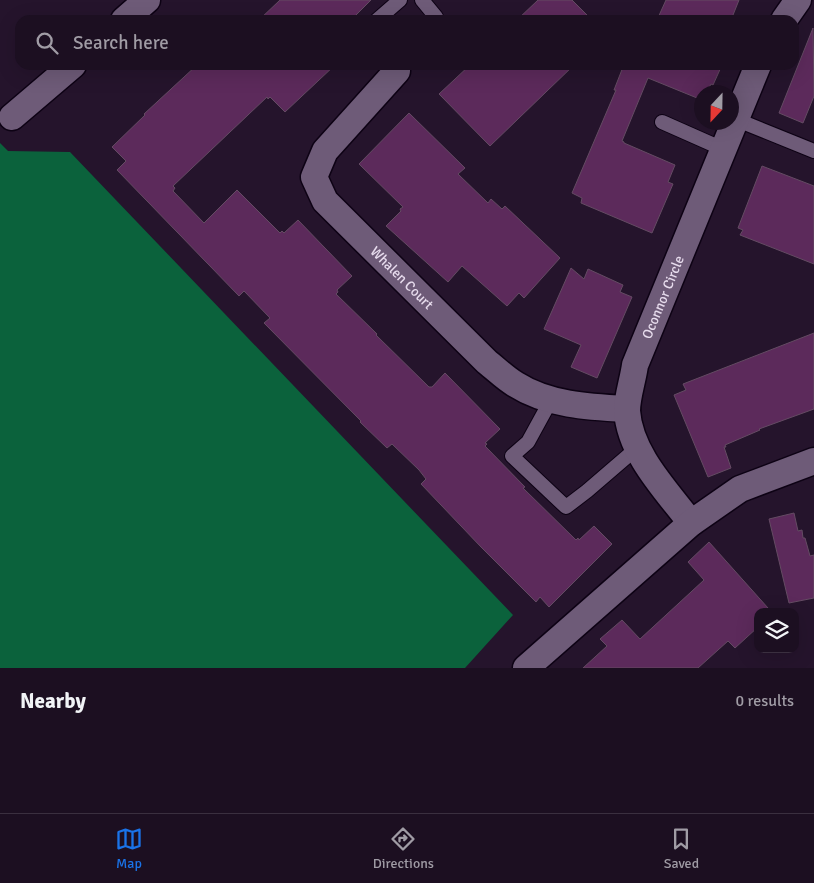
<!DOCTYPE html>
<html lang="en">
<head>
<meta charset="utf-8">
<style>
  :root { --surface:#1c0f21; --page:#25182a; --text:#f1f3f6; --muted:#a09ca5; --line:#3a2f3f; --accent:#1a73e8 }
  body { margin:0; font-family:Signika,sans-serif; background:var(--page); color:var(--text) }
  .controls { position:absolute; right:15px; bottom:15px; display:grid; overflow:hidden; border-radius:10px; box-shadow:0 5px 20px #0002 }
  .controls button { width:45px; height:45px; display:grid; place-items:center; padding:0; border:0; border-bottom:1px solid var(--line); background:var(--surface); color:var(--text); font:25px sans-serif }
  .compass { position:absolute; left:694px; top:85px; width:45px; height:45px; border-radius:50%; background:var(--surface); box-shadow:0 5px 20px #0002; rotate:202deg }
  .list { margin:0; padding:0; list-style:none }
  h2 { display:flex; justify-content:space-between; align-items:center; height:65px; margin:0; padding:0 20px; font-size:21px }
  h2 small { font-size:16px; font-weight:400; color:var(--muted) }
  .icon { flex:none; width:28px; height:28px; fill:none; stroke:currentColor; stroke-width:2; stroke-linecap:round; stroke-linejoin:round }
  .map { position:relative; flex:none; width:814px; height:668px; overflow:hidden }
  .search { position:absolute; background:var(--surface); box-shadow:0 5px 20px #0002; left:15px; right:15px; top:15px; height:55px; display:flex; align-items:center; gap:12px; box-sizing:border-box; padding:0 18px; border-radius:15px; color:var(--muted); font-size:19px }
  .sheet { height:145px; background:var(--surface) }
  nav { display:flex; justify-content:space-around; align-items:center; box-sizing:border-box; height:70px; border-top:1px solid var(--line); background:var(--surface); font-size:14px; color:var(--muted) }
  nav a { display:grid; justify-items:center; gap:2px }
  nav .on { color:var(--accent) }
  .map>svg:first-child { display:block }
  .forest { fill:#0b623c }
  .building { fill:#5c2a5b; stroke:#644b63 }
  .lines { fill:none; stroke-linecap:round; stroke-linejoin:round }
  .lane-casing { stroke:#0d0214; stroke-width:16 }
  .street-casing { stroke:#0d0214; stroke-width:29 }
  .lane { stroke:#6e5b78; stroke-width:14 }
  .street { stroke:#6e5b78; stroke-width:26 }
  .labels { text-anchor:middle; stroke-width:4; stroke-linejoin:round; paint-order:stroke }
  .street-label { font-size:14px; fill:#e7dced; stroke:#0a040d }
</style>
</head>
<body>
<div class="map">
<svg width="814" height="668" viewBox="0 0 814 668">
  <rect width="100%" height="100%" fill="#25142c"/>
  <!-- forest -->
  <path class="forest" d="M 0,143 L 8,151 L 70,152 L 513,615 L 465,668 L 0,668 Z"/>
  <!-- building -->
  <path class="building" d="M 280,0 L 371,0 L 351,20 L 259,20 Z
    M 538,0 L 572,0 L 592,20 L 517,20 Z
    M 666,0 L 739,0 L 731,20 L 657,20 Z
    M 813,28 L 814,96 L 803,123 L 779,113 Z
    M 197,65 L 335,65 L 285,112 L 270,97 L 268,99 L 267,97 L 173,186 L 175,188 L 173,191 L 204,223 L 237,190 L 280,233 L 282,231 L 284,233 L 298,220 L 352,276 L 337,290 L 338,292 L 336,294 L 377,334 L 376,335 L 429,387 L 432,387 L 445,373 L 500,429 L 485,443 L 487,444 L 485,446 L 525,487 L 523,488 L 576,540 L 578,538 L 579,540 L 594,526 L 612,544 L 549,607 L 540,597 L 536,602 L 481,547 L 421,484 L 426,479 L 419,470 L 392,444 L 387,448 L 360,422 L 361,421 L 264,323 L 270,318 L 244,291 L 239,296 L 117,170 L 126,161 L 112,147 L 145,115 L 144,114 Z
    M 470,65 L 574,65 L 490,146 L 439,94 Z
    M 619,65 L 722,65 L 713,85 L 711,84 L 707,92 L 702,92 L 702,100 L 648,78 L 622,141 L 624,142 L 624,143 L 675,165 L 668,182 L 673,184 L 652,233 L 581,203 L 582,198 L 572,193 L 616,90 L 614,90 L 623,67 Z
    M 409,113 L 465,168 L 458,174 L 488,203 L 491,199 L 502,209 L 505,206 L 560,258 L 524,298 L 519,293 L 507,306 L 462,266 L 448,282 L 386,226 L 401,211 L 400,209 L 403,207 L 359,164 Z
    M 762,166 L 814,186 L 814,264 L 740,235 L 743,230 L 738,228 Z
    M 571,268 L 584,279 L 588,269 L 623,285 L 620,292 L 632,297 L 597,378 L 571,367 L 581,345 L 544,329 Z
    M 814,333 L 814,409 L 759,429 L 760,430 L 725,445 L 726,447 L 724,447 L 731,468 L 708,477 L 674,395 L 686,390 L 683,384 Z
    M 794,513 L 798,531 L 802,530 L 803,538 L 805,538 L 810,556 L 814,555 L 814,598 L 789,603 L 769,519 Z
    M 709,542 L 768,608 L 764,612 L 758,612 L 758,627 L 735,648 L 728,641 L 698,668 L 583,668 L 607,646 L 600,639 L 622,620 L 640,639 L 704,580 L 688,562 Z"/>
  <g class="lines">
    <!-- lane casing -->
    <g class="lane-casing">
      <path id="lane" d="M 422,0 L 436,17 L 435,20
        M 377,20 L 400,0
        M 735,119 L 814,151
        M 662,122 L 723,149
        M 551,400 L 528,442 L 512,456 L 566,507 L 587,491 L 637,448"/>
    </g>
    <!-- street casing -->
    <g class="street-casing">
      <g id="street">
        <path d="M 124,20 L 147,0"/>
        <path d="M 784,20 L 798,0"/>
        <path id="s1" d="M 397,71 L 325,151 L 314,177 L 325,201 L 487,362 C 496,369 505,378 515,384 C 548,405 588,407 627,409"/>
        <path d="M 12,117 L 73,65"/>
        <path id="s2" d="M 691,523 C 666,490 630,454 627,411 C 627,397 633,380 635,365 L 758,65"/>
        <path d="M 526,668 L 691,523 L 740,489 L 814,461"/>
      </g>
    </g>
    <!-- lane -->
    <use href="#lane" class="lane"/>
    <!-- street -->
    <use href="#street" class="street"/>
  </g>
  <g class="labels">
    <!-- street labels -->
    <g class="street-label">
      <text dy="5" stroke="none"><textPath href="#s1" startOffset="271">Whalen Court</textPath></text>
      <text dy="5" stroke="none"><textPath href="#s2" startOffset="251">Oconnor Circle</textPath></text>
    </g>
  </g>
</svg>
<div class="controls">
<button><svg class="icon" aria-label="layers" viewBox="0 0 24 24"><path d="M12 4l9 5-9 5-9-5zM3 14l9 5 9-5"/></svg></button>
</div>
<svg class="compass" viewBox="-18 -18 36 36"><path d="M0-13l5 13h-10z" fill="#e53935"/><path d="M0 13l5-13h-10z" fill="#a09ca5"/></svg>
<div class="search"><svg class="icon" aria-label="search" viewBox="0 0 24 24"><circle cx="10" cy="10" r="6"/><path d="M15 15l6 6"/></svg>Search here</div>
</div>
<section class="sheet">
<h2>Nearby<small>0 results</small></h2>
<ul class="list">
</ul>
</section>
<nav>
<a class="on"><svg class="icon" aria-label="map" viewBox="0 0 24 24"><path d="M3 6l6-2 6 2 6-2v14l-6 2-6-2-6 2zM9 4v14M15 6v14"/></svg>Map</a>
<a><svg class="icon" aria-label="directions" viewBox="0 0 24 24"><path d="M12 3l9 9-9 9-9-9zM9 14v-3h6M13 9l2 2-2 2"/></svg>Directions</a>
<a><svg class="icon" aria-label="saved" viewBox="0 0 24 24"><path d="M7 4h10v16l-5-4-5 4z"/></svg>Saved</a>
</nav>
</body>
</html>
